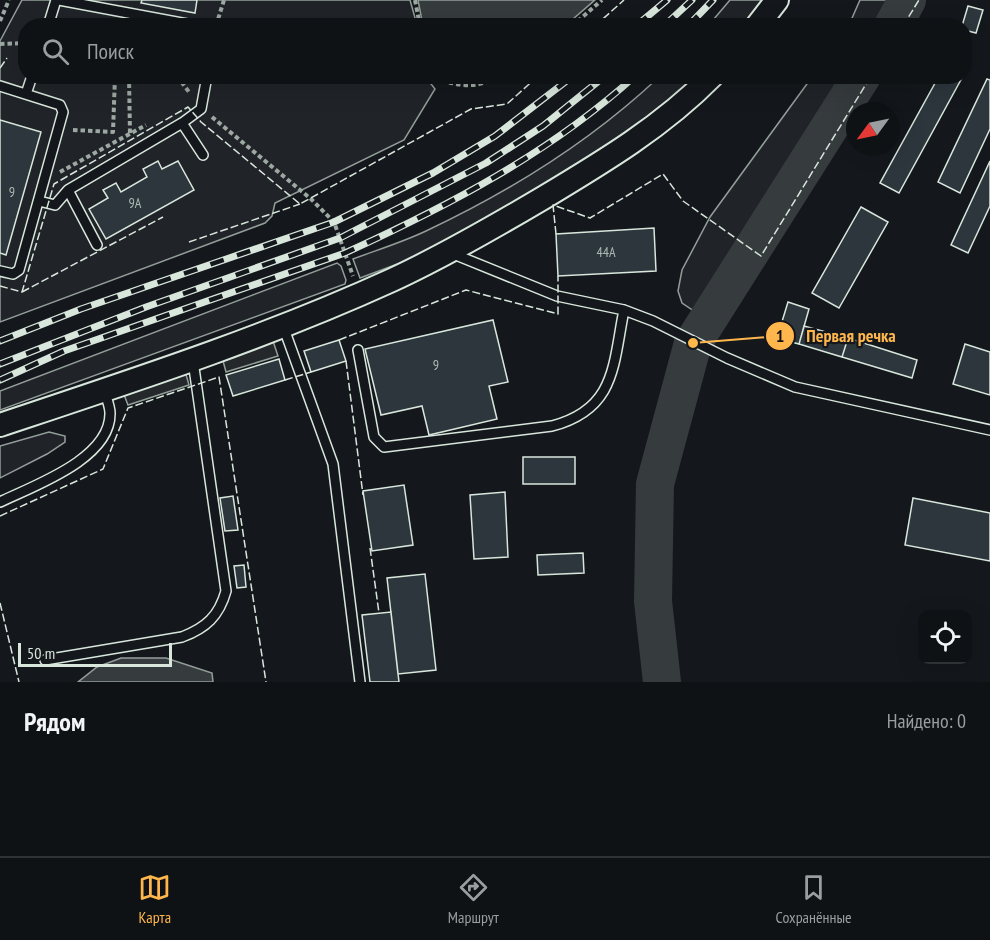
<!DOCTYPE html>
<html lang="ru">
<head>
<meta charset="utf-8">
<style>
  :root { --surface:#0f1215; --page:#1d2022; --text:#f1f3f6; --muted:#9b9ea0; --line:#2f3234; --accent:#ffb74d }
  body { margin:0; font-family:"PT Sans Narrow",sans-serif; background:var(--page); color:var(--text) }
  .controls { position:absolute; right:18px; bottom:18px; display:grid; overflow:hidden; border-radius:12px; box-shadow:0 6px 24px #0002 }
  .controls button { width:54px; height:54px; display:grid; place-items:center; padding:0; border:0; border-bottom:2px solid var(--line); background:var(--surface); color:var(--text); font:30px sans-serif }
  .compass { position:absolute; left:846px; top:102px; width:54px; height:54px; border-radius:50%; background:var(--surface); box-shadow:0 6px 24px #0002; rotate:237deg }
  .scale { position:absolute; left:18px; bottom:15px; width:154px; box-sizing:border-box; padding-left:6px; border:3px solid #d8e6dc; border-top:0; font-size:16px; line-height:21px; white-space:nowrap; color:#d8e6dc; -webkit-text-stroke:4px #14181c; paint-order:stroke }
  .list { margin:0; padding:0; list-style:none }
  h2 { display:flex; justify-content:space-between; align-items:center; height:78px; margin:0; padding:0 24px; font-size:26px }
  h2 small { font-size:20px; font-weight:400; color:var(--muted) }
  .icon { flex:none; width:33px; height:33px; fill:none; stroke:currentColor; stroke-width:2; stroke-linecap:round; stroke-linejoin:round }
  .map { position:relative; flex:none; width:990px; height:682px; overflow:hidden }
  .search { position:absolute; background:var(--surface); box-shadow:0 6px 24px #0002; left:18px; right:18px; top:18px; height:66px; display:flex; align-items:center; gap:15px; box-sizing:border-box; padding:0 21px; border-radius:24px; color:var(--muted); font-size:22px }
  .sheet { height:174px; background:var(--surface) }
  nav { display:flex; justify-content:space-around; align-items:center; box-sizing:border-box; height:84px; border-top:2px solid var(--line); background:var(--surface); font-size:16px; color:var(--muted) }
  nav a { display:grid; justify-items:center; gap:3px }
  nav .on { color:var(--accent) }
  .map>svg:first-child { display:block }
  .green { fill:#202428; stroke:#939e99; stroke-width:1.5 }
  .parking { fill:#24282b; stroke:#939e99; stroke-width:1.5 }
  .water { fill:#363b3e; stroke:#939e99; stroke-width:1.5 }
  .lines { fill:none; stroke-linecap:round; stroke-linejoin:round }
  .river { stroke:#363b3e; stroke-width:38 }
  .building { fill:#2c363c; stroke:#d8e6dc; stroke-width:1.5 }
  .service-casing { stroke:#d8e6dc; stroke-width:12 }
  .tertiary-casing { stroke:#d8e6dc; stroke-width:26 }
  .path { stroke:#9da8a2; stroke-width:4; stroke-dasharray:4.5 3; stroke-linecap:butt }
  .service { stroke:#14181c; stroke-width:9 }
  .tertiary { stroke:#14181c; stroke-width:22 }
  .rail-casing { stroke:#d8e6dc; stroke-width:7 }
  .rail { stroke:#14181c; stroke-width:4.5; stroke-dasharray:14; stroke-linecap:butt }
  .fence { stroke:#d8e6dc; stroke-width:1.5; stroke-dasharray:8 3; stroke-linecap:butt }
  .labels { text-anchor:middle; stroke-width:4.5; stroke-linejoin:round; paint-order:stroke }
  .number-label { font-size:14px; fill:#adbab4 }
  .leader { fill:none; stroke:#ffb74d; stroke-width:2 }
  .callout-dot { fill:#ffb74d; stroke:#14181c; stroke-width:2 }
  .mark-label { font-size:18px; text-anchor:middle; font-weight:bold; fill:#111 }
  .callout-label { font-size:18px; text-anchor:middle; font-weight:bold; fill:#ffb74d; stroke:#14181c; stroke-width:4.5; stroke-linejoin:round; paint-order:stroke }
</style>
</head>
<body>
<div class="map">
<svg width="990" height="682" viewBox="0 0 990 682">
  <rect width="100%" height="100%" fill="#14181c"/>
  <!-- green -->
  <path class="green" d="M 22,0 L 410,0 L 417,25 L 26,26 L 26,76 L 425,76 L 435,89 L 404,140 L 275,203 L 272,216 L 265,223 L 0,322 L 0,41 Z
    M 730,0 L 770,0 L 748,25 L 708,26 Z
    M 860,0 L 913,0 L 896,25 L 849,25 Z
    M 659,77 L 702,77 L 638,132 L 432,251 L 360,278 L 353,259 C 377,250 403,242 426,231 C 511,191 591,141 659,77 Z
    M 812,77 L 863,77 L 801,172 L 719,311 L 712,317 L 697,313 L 682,303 L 678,291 L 682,270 L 710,217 Z
    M 337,263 L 341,266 L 346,280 L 345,284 L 0,410 L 0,391 Z
    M 49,432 L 65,436 L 65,442 L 47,454 L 0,478 L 0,446 Z"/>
  <!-- parking -->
  <path class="parking" d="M 273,341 L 278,356 L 226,372 L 222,357 Z
    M 185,371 L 189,385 L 128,405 L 123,392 Z"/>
  <!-- water -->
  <path class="water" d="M 418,0 L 595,0 L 566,25 L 423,26 Z
    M 121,658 L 166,658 L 212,673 L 213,682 L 78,682 L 97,667 Z"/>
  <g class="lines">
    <!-- river -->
    <path class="river" d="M 893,26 L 907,0
      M 662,682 L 653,601 L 655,484 L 693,343 L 862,76"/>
  </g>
  <!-- building -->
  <path class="building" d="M 142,0 L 197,0 L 195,13 L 141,3 Z
    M 968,6 L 983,10 L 976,33 L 964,30 L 964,26 L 962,26 Z
    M 939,76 L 963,76 L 899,193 L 880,183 Z
    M 987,79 L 990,80 L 990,129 L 960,193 L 938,182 Z
    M 0,120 L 41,132 L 6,255 L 0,253 Z
    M 158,161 L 162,169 L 178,161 L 194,190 L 106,239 L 89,209 L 108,198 L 103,190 L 116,183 L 121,192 L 147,177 L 143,169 Z
    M 990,161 L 990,206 L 968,253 L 951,245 Z
    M 861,207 L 888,222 L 839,308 L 812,293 Z
    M 654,228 L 656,271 L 558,276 L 556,234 Z
    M 788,302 L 809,309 L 799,344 L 777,338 Z
    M 493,320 L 508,382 L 489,386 L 497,419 L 429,435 L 422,406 L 381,415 L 365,349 Z
    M 804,326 L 848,338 L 842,357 L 799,344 Z
    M 848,338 L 917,360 L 912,378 L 842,357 Z
    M 339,340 L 346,361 L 311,372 L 304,351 Z
    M 965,344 L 990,352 L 990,395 L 953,384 Z
    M 279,359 L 285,380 L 233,396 L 226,375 Z
    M 523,457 L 575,457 L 575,484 L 523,484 Z
    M 404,485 L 413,545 L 372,551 L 363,491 Z
    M 505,492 L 508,557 L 474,559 L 470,495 Z
    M 233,496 L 238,530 L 225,531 L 220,498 Z
    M 913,498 L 990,513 L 990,561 L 905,545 Z
    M 583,553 L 584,573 L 538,575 L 537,555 Z
    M 244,565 L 246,587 L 237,588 L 234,566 Z
    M 425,574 L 436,670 L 398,674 L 387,578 Z
    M 391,612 L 399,682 L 370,682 L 362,615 Z"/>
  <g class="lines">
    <!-- service casing -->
    <g class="service-casing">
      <path id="service" d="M 59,0 L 198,26
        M 48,26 L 56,0
        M 0,86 L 60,105 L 63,112 L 19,270 L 13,274 L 0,271
        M 26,94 L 32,76
        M 182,123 L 203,155
        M 68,190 L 182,123 L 201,109 L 207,76
        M 39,201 L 55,205 L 68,190 L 97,245
        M 451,253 L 557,296 L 624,310 L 653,321 L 727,358 L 795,387 L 990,430
        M 283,326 L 333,464 L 360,682
        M 358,350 L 374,437 L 384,447 L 552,426 C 616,409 613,365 624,310
        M 0,502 C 33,486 111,459 110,413 C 110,406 106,397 104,390
        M 45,660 L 182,637 C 206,628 219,616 226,591 L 193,361"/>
    </g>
    <!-- tertiary casing -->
    <g class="tertiary-casing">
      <path id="tertiary" d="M 757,26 L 777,0
        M 0,425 C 132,381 265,338 392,280 C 444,256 494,227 543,198 C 603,162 663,126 712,76"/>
    </g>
    <!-- path -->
    <path class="path" d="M 415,0 L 420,26
      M 0,21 L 9,0
      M 216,26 L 224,0
      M 572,26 L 602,0
      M 0,44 L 26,43
      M 129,76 L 130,135
      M 177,76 L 189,92
      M 436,76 L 439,80 C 462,86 477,89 499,76
      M 212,117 L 311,199 L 334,222 L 353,276
      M 73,130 L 113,132 L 115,76
      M 60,172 L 146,125"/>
    <!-- service -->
    <use href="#service" class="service"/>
    <!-- tertiary -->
    <use href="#tertiary" class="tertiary"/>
    <!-- rail casing -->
    <g class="rail-casing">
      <path id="rail" d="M 636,26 L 667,0
        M 664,26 L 692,0
        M 688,26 L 713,0
        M 0,341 L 81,309 L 334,222 L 433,173 L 495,136 L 573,76
        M 0,364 L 146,307 L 340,238 L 486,163 L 543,126 L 605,76
        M 0,380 L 64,351 L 345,253 C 448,206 550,153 635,76"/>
    </g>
    <!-- rail -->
    <use href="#rail" class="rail"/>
    <!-- fence -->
    <path class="fence" d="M 595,26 L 624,0
      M 903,26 L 919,0
      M 0,68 L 7,58
      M 556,234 L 553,205 L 590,218 L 663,174 L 683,201 L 761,256 L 871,76
      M 189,242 L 300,204
      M 0,286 L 22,292 L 54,184 L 188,107 L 201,122 L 300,204 L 471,109 L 507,104 L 538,76
      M 22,292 L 163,217
      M 339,340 L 466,290 L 558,314 L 558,276
      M 346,361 L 363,495
      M 285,380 L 311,372
      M 0,516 L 103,469 L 128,408 L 219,377 L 266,682
      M 370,548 L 379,613
      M 0,603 L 19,682"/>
  </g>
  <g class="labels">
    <!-- number labels -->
    <g class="number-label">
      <text x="12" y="197">9</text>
      <text x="135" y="208">9А</text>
      <text x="606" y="257">44А</text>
      <text x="436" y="370">9</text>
    </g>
  </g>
  <!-- callouts -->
  <path class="leader" d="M693 343L780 336"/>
  <g class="callout-dot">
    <circle cx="693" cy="343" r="6"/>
    <circle cx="780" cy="336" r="15"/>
  </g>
  <g class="mark-label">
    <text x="780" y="342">1</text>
  </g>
  <g class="callout-label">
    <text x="851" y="342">Первая речка</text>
  </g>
</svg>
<div class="controls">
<button><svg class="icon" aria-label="locate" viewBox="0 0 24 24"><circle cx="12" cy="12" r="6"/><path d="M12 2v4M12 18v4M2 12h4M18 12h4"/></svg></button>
</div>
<svg class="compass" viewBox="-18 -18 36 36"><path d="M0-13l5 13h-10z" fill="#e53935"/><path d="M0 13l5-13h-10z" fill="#9b9ea0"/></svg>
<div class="scale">50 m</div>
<div class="search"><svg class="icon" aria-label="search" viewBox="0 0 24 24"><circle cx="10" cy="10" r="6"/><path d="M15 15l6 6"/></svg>Поиск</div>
</div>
<section class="sheet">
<h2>Рядом<small>Найдено: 0</small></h2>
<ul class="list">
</ul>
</section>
<nav>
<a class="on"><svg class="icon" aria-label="map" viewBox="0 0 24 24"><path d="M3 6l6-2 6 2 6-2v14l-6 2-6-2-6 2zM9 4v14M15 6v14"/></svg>Карта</a>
<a><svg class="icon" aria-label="directions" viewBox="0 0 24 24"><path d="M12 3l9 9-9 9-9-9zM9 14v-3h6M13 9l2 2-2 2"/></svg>Маршрут</a>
<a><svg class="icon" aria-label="saved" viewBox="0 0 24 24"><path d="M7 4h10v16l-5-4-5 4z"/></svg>Сохранённые</a>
</nav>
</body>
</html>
